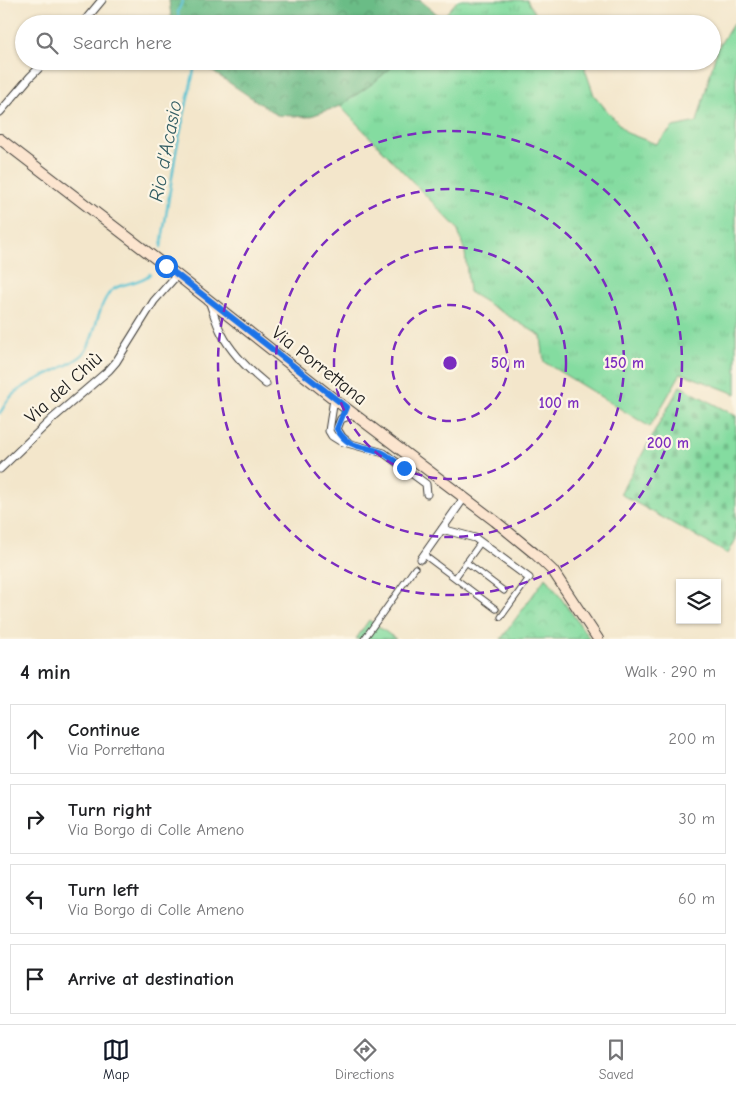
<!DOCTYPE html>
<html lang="en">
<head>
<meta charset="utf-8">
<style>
  :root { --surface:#fff; --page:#f6f6f6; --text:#202124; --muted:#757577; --line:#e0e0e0; --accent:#111827 }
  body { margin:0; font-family:"Comic Neue",sans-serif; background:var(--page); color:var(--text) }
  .controls { position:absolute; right:15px; bottom:15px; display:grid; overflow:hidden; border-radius:0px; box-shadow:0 1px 4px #0004 }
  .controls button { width:45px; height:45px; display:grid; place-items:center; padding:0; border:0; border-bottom:1px solid var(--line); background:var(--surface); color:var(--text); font:25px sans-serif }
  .stop { position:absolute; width:15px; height:15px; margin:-11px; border:4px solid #1a73e8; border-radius:50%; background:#fff }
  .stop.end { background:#1a73e8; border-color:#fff; box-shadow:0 1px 5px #0008 }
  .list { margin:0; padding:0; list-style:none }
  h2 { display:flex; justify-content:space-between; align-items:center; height:65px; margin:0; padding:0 20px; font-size:21px }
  h2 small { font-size:16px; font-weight:400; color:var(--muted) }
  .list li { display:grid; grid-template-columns:32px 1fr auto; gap:15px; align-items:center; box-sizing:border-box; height:70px; margin:0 10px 10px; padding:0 10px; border:1px solid var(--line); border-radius:0px }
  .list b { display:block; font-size:19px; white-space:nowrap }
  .list p { margin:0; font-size:16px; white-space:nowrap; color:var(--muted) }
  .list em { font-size:16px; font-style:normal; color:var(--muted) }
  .icon { flex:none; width:28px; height:28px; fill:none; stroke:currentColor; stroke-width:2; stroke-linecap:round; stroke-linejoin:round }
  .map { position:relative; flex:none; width:736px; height:639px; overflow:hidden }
  .search { position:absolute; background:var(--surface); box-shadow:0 1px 4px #0004; left:15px; right:15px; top:15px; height:55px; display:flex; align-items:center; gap:12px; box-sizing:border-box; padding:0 18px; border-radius:28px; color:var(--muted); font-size:19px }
  .sheet { height:385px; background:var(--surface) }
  nav { display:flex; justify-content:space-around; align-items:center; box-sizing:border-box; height:70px; border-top:1px solid var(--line); background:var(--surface); font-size:14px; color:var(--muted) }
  nav a { display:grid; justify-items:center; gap:2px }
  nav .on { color:var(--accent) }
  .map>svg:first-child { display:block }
  .grass { fill:url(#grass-tufts); stroke:#507c5e }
  .forest { fill:url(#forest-crowns); stroke:#446c51 }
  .cemetery { fill:url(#cemetery-stones); stroke:#507c5e }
  .park { fill:url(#park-crowns); stroke:#507c5e }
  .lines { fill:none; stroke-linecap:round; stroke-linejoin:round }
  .stream { stroke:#56c1d1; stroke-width:2.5 }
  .pedestrian-tunnel { stroke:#c8bea8; stroke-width:5; stroke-dasharray:5 2.5; stroke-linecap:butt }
  .pedestrian-casing { stroke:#3c3a36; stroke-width:7 }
  .minor-casing { stroke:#3c3a36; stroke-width:9 }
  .secondary-casing { stroke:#3c3a36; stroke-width:12 }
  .pedestrian { stroke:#fff; stroke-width:5 }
  .minor { stroke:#fff; stroke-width:7 }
  .secondary { stroke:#fce5cf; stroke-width:10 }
  .route { stroke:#1a73e8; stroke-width:6 }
  .ring { fill:none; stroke:#7b2cbf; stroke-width:2.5; stroke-dasharray:9 6 }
  .labels { text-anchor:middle; stroke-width:4.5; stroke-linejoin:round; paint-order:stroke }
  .street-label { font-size:19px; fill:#1c1c1c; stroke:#fcf5e5 }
  .water-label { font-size:20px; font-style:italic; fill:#335e64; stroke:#fcf5e5 }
  .centre { fill:#7b2cbf; stroke:#fcf5e5; stroke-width:2.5 }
  .ring-label { font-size:15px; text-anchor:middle; font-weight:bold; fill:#7b2cbf; stroke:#fcf5e5; stroke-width:4.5; stroke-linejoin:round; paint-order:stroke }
</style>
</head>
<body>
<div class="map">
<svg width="736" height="639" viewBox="0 0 736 639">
  <defs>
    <pattern id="grass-tufts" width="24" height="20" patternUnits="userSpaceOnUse" patternTransform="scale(1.25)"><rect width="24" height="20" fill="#84dca0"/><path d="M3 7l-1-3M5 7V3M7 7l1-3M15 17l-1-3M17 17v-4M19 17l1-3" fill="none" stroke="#71bc89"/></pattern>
    <pattern id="forest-crowns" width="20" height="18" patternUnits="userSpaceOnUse" patternTransform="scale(1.25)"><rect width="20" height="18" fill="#6bbc86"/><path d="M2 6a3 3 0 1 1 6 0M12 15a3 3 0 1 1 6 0" fill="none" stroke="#57986d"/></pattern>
    <pattern id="cemetery-stones" width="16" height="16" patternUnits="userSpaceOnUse" patternTransform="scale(1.25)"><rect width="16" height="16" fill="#84dca0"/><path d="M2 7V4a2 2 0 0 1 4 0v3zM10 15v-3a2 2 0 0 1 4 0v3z" fill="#71bc89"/></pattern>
    <pattern id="park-crowns" width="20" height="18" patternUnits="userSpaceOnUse" patternTransform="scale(1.25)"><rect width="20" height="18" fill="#84dca0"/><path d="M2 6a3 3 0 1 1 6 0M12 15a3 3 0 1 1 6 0" fill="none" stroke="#71bc89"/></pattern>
  </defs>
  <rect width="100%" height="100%" fill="#fcf5e5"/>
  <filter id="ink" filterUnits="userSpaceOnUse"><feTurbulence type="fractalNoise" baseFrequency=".02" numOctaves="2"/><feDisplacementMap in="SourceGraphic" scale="10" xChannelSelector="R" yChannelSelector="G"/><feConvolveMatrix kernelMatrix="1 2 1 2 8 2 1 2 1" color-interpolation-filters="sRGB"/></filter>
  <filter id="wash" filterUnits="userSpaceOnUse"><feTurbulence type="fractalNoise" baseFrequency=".0096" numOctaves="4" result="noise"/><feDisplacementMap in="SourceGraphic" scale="20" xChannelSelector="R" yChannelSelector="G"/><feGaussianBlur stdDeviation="1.12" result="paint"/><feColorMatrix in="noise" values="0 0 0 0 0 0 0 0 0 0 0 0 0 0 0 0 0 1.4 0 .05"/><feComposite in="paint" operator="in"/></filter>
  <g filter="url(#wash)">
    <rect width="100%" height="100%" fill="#f3e6cb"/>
    <!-- grass -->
    <path class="grass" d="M 458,0 L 527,0 L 540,22 L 549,24 L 437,24 Z
      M 733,24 L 736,25 L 736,394 L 681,373 L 650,427 L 544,362 L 541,336 L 469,292 L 465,252 L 457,228 L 340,106 L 373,83 L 399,61 L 586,61 L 585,69 L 594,95 L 609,113 L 627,133 L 656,144 L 673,127 L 697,122 L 717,49 Z
      M 369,620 L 396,639 L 356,639 Z"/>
    <!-- forest -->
    <path class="forest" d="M 169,0 L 420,0 L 442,18 L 437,24 L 172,24 Z
      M 197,61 L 399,61 L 373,83 L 340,106 L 308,117 L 277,115 Z"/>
    <!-- cemetery -->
    <path class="cemetery" d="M 680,386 L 736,416 L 736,539 L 728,554 L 620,494 Z"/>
    <!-- park -->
    <path class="park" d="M 546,577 L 590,639 L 501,639 Z"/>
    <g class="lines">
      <!-- stream -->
      <path class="stream" d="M 179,24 L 178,11 L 183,0
        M 161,247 L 176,152 L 196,61
        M 0,413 C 3,409 5,404 8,400 C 23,381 60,372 80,357 C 95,346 95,310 110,292 C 118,282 139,285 150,274"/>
    </g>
  </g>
  <g filter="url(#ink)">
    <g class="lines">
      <!-- pedestrian-tunnel -->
      <path class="pedestrian-tunnel" d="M 496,609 L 501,612"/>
      <!-- pedestrian casing -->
      <g class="pedestrian-casing">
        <path id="pedestrian" d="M 424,555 L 496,609
          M 466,562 L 504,591
          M 455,578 L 481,542
          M 501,617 L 529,578
          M 364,639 L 415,568"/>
      </g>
      <!-- minor casing -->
      <g class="minor-casing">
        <path id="minor" d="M 82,24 L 102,0
          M 0,112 L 30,77 L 46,61
          M 209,301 C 213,311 216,323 222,334 C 232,354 249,370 266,384
          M 334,399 L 329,431 L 332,436 L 340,441 L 384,453 L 426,484 L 427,494
          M 347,441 L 342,437 L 337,429 L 341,419 L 354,414
          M 0,469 L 52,419 L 109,370 L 116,362 L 154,301 L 177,275
          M 442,529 L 475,538 L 529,578
          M 421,559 L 464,498"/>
      </g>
      <!-- secondary casing -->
      <g class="secondary-casing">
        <path id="secondary" d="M 0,139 L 177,275 L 334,399 L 495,521 L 534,553 L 553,571 L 598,639"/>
      </g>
      <!-- pedestrian -->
      <use href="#pedestrian" class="pedestrian"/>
      <!-- minor -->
      <use href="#minor" class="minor"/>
      <!-- secondary -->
      <use href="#secondary" class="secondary"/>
    </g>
  </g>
  <g class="lines" filter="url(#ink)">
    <!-- route -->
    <path class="route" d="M 166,266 L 346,407 L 337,429 C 350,452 367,444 385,454 C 391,458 398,464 404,468"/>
  </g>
  <!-- distance rings -->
  <g class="ring">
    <circle cx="450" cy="363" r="58"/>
    <circle cx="450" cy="363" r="116"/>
    <circle cx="450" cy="363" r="174"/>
    <circle cx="450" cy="363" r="232"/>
  </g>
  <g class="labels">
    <!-- street labels -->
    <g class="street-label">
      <text transform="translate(320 365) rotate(38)" y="7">Via Porrettana</text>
      <text transform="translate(63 387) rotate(-42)" y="7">Via del Chiù</text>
    </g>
    <!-- water labels -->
    <g class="water-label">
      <text transform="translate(165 151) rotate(-79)" y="7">Rio d'Acasio</text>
    </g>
  </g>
  <circle cx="450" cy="363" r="8" class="centre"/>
  <g class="ring-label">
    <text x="508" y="368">50 m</text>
    <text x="624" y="368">150 m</text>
    <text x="559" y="408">100 m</text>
    <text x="668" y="448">200 m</text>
  </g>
</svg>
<div class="controls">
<button><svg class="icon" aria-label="layers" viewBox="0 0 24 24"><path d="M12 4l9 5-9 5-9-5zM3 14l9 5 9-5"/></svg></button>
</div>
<div class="stop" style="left:166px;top:266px"></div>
<div class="stop end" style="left:404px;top:468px"></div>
<div class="search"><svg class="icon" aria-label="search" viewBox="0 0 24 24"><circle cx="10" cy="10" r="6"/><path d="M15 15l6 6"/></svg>Search here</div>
</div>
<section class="sheet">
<h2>4 min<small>Walk · 290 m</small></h2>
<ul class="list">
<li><svg class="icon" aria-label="ahead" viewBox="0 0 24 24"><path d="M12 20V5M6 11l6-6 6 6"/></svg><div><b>Continue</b><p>Via Porrettana</p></div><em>200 m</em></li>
<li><svg class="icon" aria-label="right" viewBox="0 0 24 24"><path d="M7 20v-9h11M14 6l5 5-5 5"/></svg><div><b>Turn right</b><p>Via Borgo di Colle Ameno</p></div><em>30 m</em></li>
<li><svg class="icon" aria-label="left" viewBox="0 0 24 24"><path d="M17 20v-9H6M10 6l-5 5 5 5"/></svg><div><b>Turn left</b><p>Via Borgo di Colle Ameno</p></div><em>60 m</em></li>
<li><svg class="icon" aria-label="arrive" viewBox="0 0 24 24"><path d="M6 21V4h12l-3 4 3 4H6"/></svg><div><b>Arrive at destination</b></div></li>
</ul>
</section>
<nav>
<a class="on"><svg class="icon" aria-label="map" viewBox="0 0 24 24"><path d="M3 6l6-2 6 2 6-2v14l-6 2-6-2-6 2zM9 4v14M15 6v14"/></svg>Map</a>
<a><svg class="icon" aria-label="directions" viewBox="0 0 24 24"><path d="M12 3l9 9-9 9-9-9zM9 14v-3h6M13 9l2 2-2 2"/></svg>Directions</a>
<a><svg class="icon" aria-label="saved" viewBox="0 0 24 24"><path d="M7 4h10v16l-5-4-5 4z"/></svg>Saved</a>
</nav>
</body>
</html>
